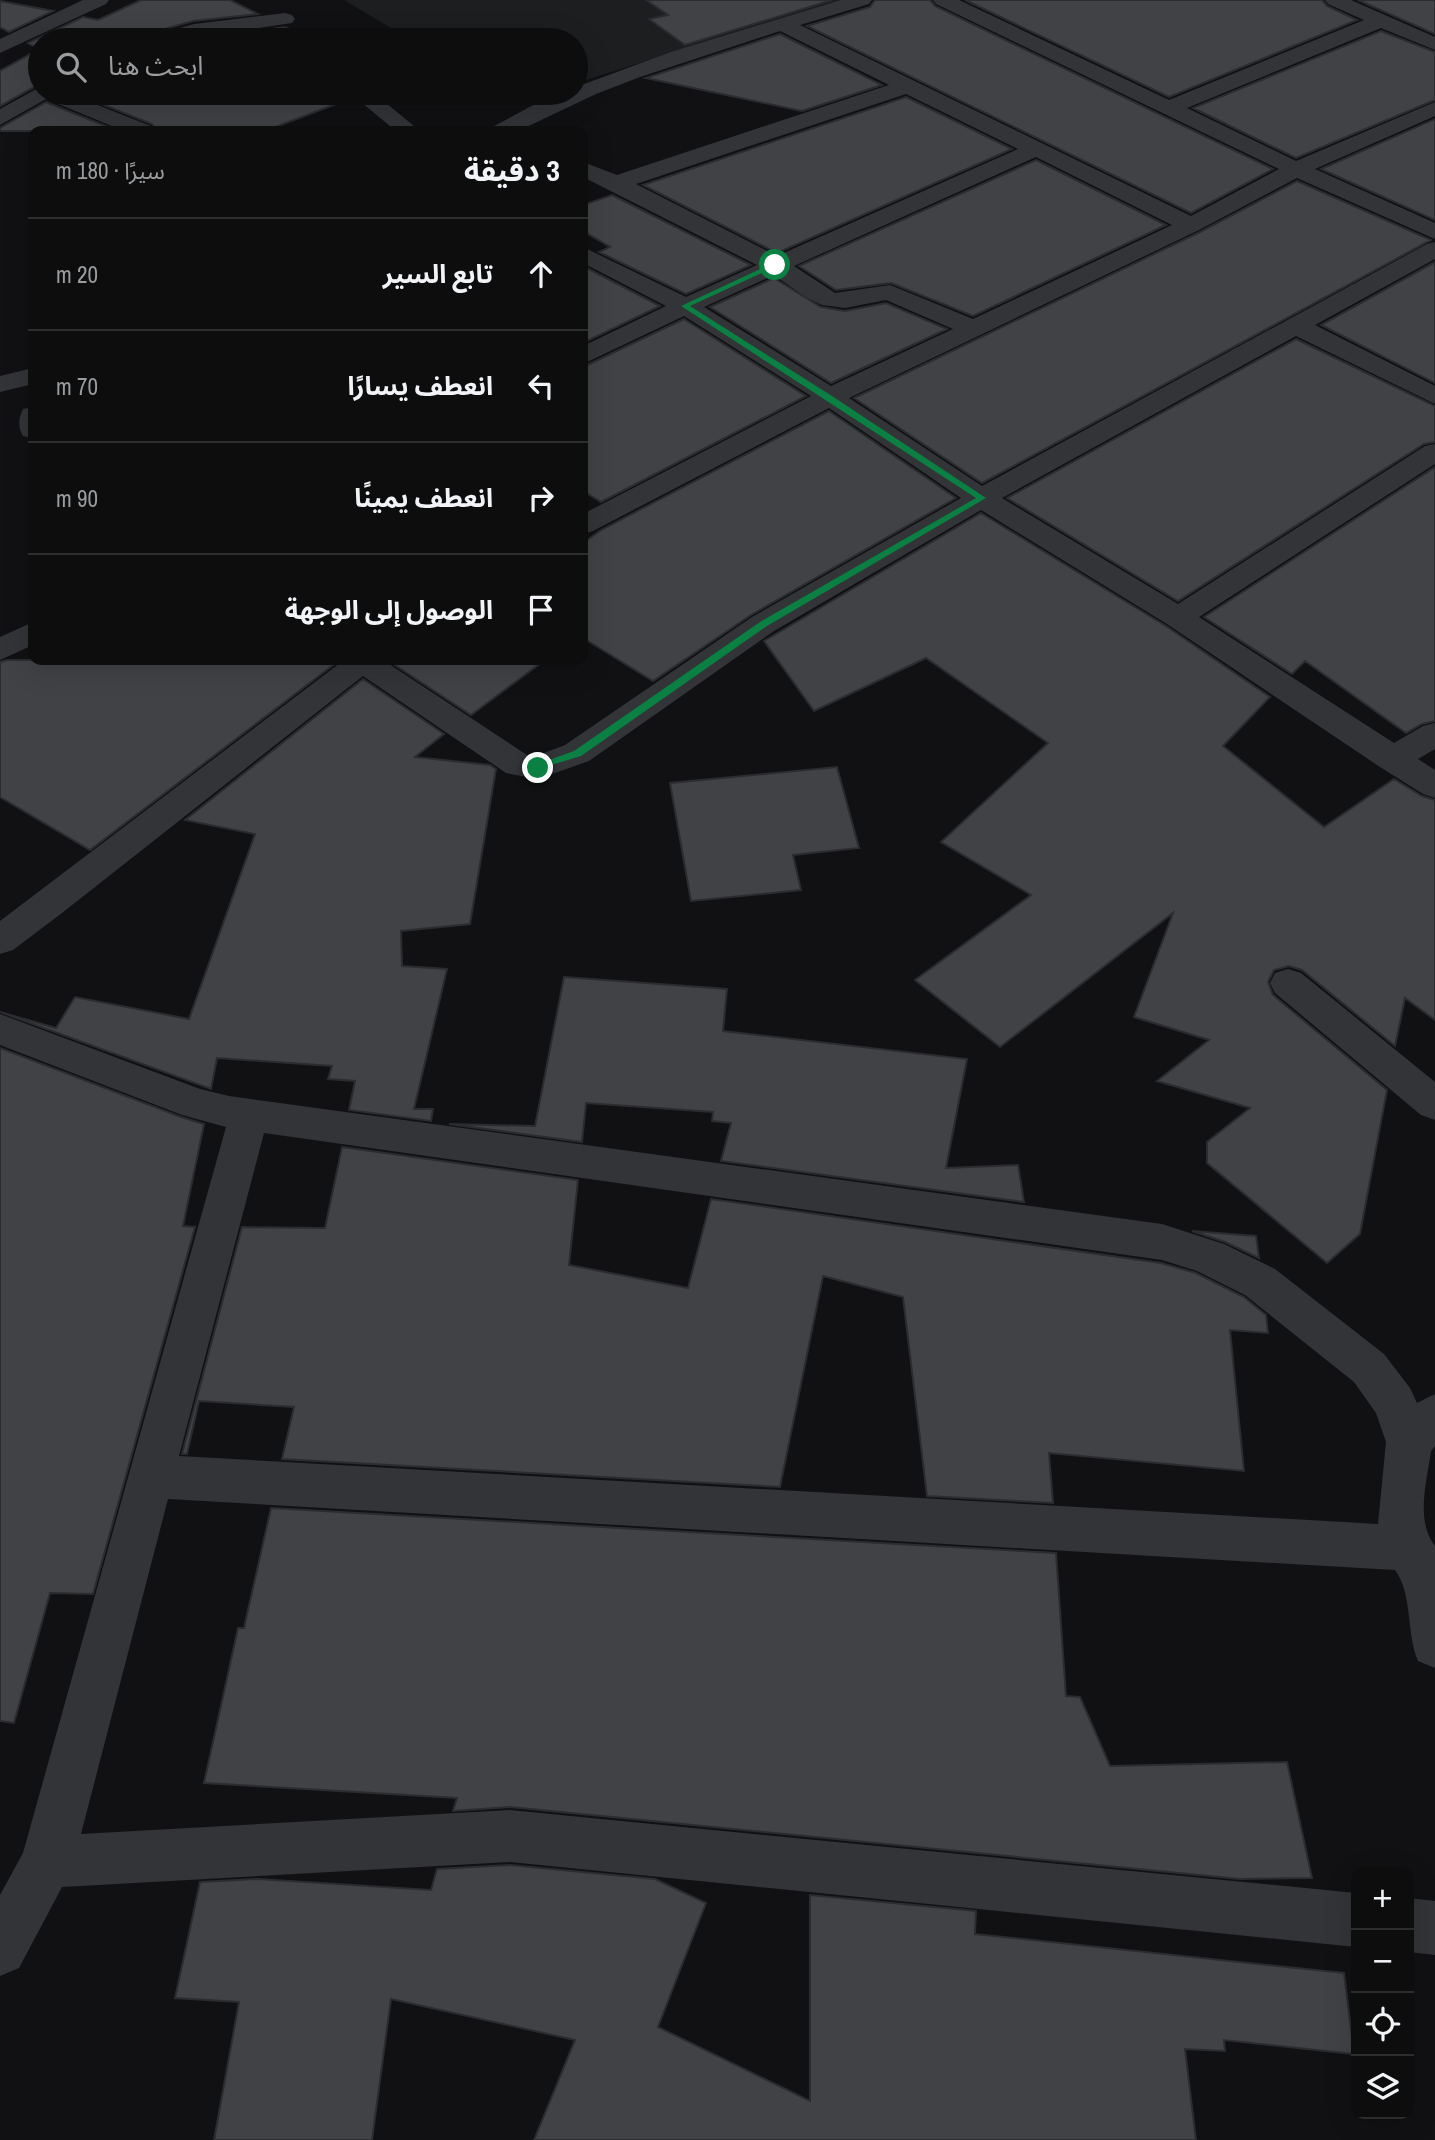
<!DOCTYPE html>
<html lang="ar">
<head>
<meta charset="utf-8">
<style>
  :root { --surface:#0d0d0e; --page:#1b1b1c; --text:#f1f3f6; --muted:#9a9c9e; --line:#2d2d2e }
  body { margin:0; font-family:"Archivo Narrow","Noto Sans Arabic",sans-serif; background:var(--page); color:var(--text); direction:rtl }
  .controls { position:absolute; right:21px; bottom:21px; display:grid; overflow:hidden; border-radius:14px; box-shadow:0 7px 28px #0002 }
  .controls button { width:63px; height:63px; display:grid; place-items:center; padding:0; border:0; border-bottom:2px solid var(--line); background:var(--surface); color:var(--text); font:35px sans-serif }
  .stop { position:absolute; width:21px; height:21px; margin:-16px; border:5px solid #0b8043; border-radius:50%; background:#fff }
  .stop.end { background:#0b8043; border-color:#fff; box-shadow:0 2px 7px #0008 }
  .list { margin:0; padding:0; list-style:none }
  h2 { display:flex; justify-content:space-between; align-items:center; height:91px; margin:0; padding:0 28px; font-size:30px }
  h2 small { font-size:23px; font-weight:400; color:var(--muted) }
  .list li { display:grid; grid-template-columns:46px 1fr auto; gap:21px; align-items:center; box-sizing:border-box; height:112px; padding:0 28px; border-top:2px solid var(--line) }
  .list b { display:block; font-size:26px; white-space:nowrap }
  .list em { font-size:23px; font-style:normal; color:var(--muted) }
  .icon { flex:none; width:38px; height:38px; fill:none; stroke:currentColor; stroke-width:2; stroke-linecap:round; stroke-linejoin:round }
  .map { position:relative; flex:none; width:1435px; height:2140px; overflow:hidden; direction:ltr }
  .search { position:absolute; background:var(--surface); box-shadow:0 7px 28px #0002; left:28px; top:28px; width:560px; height:77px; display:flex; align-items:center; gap:18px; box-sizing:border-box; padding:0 24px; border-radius:38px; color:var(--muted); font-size:26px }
  .panel { position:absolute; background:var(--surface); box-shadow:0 7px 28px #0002; left:28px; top:126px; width:560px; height:539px; border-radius:14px; direction:rtl }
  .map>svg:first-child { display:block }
  .built { fill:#1d1e20 }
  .building { fill:#404246; stroke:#2b2c2f; stroke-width:2 }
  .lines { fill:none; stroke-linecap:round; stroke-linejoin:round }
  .street { fill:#323438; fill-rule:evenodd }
  .route { fill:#0b8043 }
</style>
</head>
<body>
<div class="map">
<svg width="1435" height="2140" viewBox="0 0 1435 2140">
  <rect width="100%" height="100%" fill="#111113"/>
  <!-- built -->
  <path class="built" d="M 344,0 L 842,0 L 576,83 L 576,40 L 411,40 Z"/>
  <!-- building -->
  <path class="building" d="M 141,0 L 230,0 L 258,14 L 193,21 L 150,33 L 145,40 L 40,40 L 40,84 L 0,106 L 0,71 L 39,49 L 28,43 L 83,17 L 98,20 Z
    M 646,0 L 832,0 L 685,45 L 649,19 L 668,15 Z
    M 875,0 L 930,0 L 935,6 L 1273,169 L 1191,213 L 807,26 L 870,7 Z
    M 965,0 L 1322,0 L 1327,6 L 1357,20 L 1169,97 Z
    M 1358,0 L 1435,0 L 1435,34 Z
    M 0,1 L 53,11 L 9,32 L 0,27 Z
    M 285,27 L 312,40 L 196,40 Z
    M 1381,31 L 1435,52 L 1435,100 L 1296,158 L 1193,108 Z
    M 780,34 L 882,85 L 802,111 L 646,78 Z
    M 74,93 L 348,93 L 352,98 L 265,131 L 157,131 L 152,124 Z
    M 906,97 L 1012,149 L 777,253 L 643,185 Z
    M 46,102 L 118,131 L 0,131 L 0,128 Z
    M 1435,119 L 1435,220 L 1321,169 Z
    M 1036,160 L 1166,225 L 973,316 L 891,283 L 836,290 L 799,266 Z
    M 1297,181 L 1431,240 L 982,483 L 854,398 L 1200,232 Z
    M 612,195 L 751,265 L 686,294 L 599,252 L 610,247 L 583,231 L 583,205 Z
    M 1435,262 L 1435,383 L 1321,325 Z
    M 583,266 L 660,306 L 583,343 Z
    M 774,278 L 821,307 L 845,311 L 886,303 L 947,329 L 831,383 L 710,307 Z
    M 684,319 L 806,396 L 601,502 L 583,491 L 583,367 Z
    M 1296,339 L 1435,406 L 1435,442 L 1424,444 L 1178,601 L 1007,498 Z
    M 829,411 L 956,498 L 751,615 L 653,681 L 583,638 L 583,543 L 601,530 Z
    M 1435,467 L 1435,721 L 1422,724 L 1406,733 L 1305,661 L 1292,674 L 1204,617 Z
    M 981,513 L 1166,626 L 1270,697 L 1223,746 L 1324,827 L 1394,779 L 1422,796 L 1435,800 L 1435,1020 L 1405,998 L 1395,1046 L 1302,970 L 1289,966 L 1274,970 L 1268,982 L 1273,995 L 1387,1090 L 1360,1234 L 1327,1263 L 1207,1163 L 1207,1142 L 1250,1108 L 1157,1081 L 1209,1040 L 1134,1017 L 1173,913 L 1000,1047 L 915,980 L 1031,895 L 941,842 L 1048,743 L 926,658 L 814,711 L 764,641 Z
    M 7,660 L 340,660 L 90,850 L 0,797 L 0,662 Z
    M 387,660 L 545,660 L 471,715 Z
    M 363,679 L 444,734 L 415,757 L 490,765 L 496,769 L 470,924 L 401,931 L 402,966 L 447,969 L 414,1109 L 433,1109 L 431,1121 L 349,1110 L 355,1081 L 328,1079 L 332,1066 L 217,1058 L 211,1089 L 0,1012 L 56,1028 L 75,997 L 189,1019 L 255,834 L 185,820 Z
    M 837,767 L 859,848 L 793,855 L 801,890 L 691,901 L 670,783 Z
    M 564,977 L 727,989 L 723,1031 L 967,1059 L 946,1168 L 1018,1165 L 1024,1202 L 721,1161 L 731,1123 L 712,1121 L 713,1112 L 586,1103 L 582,1142 L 449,1124 L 535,1126 Z
    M 0,1048 L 181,1117 L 204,1124 L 183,1226 L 195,1227 L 93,1594 L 50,1593 L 14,1723 L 0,1721 Z
    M 342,1147 L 578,1180 L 569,1265 L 688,1288 L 711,1199 L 1161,1263 L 1196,1273 L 1244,1297 L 1266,1315 L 1268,1333 L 1230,1330 L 1244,1471 L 1049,1453 L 1053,1503 L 927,1496 L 903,1297 L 823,1276 L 780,1487 L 282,1459 L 294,1407 L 199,1401 L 187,1454 L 182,1454 L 242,1227 L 325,1228 Z
    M 1192,1231 L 1256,1236 L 1259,1258 L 1225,1242 Z
    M 271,1508 L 1056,1553 L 1066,1696 L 1080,1697 L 1110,1766 L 1287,1762 L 1312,1878 L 1240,1879 L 510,1807 L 453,1811 L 457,1798 L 204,1783 L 238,1628 L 244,1628 Z
    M 510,1865 L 655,1879 L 706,1903 L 658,2027 L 810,2101 L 810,1895 L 976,1911 L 975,1934 L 1344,1973 L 1354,2054 L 1224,2040 L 1225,2051 L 1185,2049 L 1196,2140 L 534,2140 L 575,2040 L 391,1999 L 372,2140 L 214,2140 L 239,2002 L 175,1998 L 200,1882 L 258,1879 L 431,1890 L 437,1869 Z"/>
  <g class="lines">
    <!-- street -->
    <path class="street" d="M 83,0 L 109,0 L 106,4 L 0,53 L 0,39 Z
      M 841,0 L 872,0 L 869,4 L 800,25 L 1191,216 L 1279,169 L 936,4 L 933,0 L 959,0 L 1169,100 L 1364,20 L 1328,4 L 1325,0 L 1351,0 L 1435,37 L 1435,50 L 1381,28 L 1187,108 L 1296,161 L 1435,102 L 1435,116 L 1315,169 L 1435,223 L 1435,239 L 1297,178 L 1199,230 L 849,398 L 982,486 L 1427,244 L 1435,242 L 1435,259 L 1315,325 L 1435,386 L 1435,404 L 1296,336 L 1002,498 L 1178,604 L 1425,446 L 1435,444 L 1435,464 L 1199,617 L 1394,743 L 1423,726 L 1435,723 L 1435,749 L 1418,759 L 1435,770 L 1435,798 L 1423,794 L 1380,767 L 1167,624 L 981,510 L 774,631 L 589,761 L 538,779 L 506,773 L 363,676 L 62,913 L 13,950 L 0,954 L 0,921 L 344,660 L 383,660 L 527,755 L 536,756 L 565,745 L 752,617 L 961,498 L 829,408 L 593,531 L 583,534 L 583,514 L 811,396 L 684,316 L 583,364 L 583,346 L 666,306 L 583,263 L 583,247 L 686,297 L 757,265 L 583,177 L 583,162 L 617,175 L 889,85 L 780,31 L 640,77 L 596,94 L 518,131 L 491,131 L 494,126 C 519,114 548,93 576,93 L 576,87 L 671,52 ZM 906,94 L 1018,149 L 777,256 L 636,184 ZM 1036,157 L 1172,225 L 973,319 L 890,285 L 835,293 L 794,266 ZM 774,275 L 807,298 L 822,305 L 845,308 L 886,300 L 953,329 L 831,386 L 704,307 Z
      M 285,13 L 292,15 L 295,19 L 292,23 L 180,40 L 148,40 L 151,36 L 194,24 Z
      M 40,87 L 40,93 L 67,93 L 151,126 L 154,131 L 124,131 L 46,99 L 0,125 L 0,109 Z
      M 350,93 L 374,93 L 420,131 L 396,131 Z
      M 33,368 L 33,384 L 0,392 L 0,376 Z
      M 33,407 L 33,438 L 23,436 C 18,428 18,418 23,409 Z
      M 33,622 L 33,645 L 0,660 L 0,637 Z
      M 1288,969 L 1301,973 L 1435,1082 L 1435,1120 L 1421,1115 L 1275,993 L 1270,983 L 1275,973 Z
      M 0,1014 L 200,1089 L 229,1096 L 1162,1224 L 1224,1244 L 1275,1269 L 1384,1354 L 1410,1388 L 1417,1403 L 1435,1394 L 1435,1446 L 1431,1451 C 1427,1481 1415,1521 1435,1546 L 1435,1668 L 1418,1661 C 1406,1633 1413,1594 1395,1570 L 168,1499 L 81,1834 L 510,1810 L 1356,1893 L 1356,1947 L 510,1862 L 62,1887 L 19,1968 L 0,1976 L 0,1895 L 23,1853 L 226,1127 L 182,1115 L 0,1045 ZM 264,1133 L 1162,1260 L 1197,1271 L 1245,1295 L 1354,1382 L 1376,1413 L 1386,1442 L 1378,1524 L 179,1456 Z
      M 1409,1898 L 1435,1901 L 1435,1955 L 1409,1952 Z"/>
  </g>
  <!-- route -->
  <path class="route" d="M 773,263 L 779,265 L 690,306 L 832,396 L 986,498 L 767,626 L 581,756 L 535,770 L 535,765 L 574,751 L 760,622 L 976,498 L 681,306 Z"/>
</svg>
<div class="controls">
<button>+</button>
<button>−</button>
<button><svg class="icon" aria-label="locate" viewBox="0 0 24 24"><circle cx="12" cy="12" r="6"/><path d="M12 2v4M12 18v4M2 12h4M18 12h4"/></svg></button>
<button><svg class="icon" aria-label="layers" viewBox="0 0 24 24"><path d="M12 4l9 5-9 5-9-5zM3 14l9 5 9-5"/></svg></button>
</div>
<div class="stop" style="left:775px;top:265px"></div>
<div class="stop end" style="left:538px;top:768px"></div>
<div class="search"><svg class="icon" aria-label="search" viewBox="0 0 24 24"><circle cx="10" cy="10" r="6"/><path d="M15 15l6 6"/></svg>ابحث هنا</div>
<section class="panel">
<h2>3 دقيقة<small>سيرًا · 180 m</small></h2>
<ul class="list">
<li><svg class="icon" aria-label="ahead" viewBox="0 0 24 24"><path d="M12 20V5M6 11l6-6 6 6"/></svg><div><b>تابع السير</b></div><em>20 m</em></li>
<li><svg class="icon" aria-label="left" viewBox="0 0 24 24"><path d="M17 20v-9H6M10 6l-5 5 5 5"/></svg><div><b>انعطف يسارًا</b></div><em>70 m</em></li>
<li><svg class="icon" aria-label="right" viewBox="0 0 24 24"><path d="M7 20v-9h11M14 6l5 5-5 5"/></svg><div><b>انعطف يمينًا</b></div><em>90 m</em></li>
<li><svg class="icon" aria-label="arrive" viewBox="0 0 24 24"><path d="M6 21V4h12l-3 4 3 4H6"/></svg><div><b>الوصول إلى الوجهة</b></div></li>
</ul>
</section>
</div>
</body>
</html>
